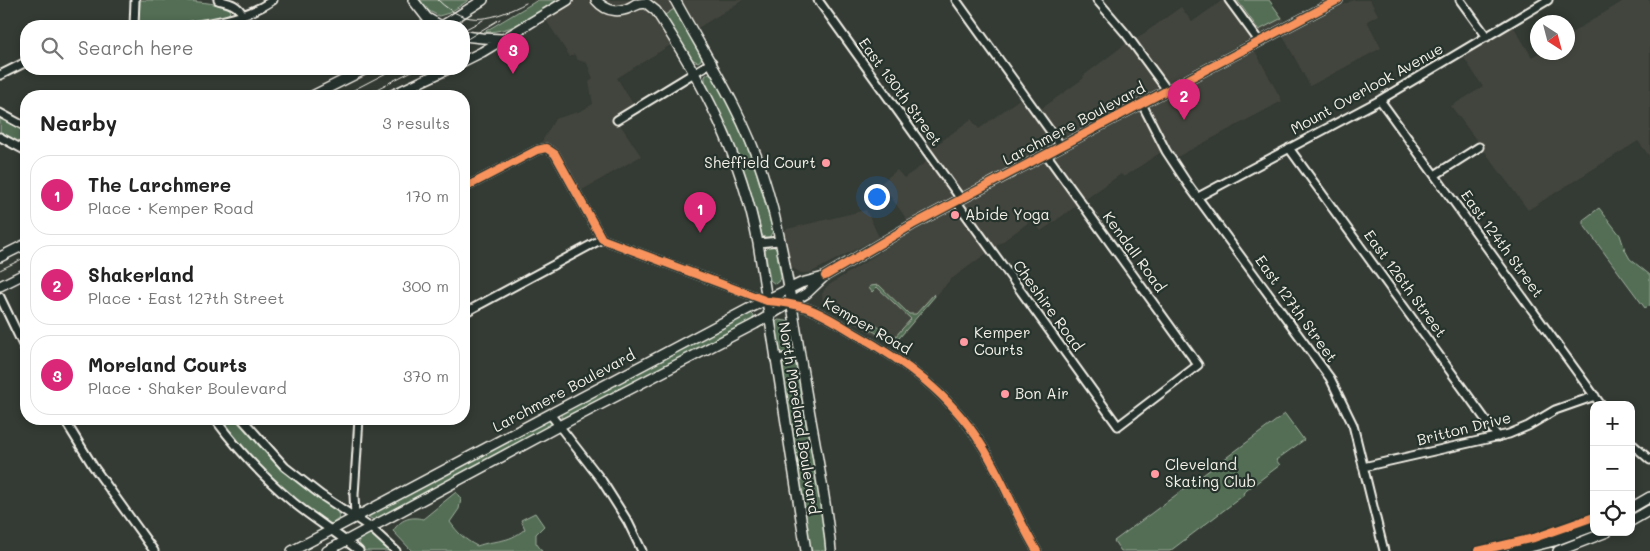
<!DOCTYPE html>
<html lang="en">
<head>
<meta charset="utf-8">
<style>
  :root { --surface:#fff; --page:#f2f2f2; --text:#222; --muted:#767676; --line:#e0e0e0; --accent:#db2777 }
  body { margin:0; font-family:Mali,sans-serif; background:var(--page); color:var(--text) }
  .controls { position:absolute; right:15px; bottom:15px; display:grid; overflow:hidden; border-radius:10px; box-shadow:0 2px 8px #0003 }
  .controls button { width:45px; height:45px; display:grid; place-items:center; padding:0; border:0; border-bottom:1px solid var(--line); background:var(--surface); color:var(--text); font:25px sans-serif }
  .compass { position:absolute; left:1530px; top:15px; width:45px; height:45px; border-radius:50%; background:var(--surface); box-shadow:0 2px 8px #0003; rotate:144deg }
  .you { position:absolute; left:876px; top:196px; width:18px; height:18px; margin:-12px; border:4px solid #fff; border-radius:50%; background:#1a73e8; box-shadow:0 0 0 8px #1a73e833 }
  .badge { display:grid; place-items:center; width:32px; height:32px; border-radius:50%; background:var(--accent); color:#fff; font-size:16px; font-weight:700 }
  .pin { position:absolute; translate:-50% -41px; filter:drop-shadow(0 1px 2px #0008) }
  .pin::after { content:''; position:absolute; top:26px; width:18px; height:15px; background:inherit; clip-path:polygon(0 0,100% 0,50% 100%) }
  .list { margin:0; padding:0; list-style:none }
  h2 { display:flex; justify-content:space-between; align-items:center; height:65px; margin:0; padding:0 20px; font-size:21px }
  h2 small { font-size:16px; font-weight:400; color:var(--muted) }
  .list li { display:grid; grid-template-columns:32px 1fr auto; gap:15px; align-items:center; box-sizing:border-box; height:80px; margin:0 10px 10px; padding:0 10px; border:1px solid var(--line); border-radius:20px }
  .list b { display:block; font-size:19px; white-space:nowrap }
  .list p { margin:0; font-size:16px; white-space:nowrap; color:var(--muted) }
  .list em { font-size:16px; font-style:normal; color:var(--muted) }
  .icon { flex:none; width:28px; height:28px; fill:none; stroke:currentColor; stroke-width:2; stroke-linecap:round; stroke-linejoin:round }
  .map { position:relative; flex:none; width:1650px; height:551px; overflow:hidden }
  .search { position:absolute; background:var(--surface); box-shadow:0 2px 8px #0003; left:20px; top:20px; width:450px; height:55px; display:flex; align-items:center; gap:12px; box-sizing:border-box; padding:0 18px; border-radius:20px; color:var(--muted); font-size:19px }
  .panel { position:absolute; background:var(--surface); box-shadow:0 2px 8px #0003; left:20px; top:90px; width:450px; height:335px; border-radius:20px }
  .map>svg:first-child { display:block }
  .built { fill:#43453d }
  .green { fill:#526e55; stroke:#a3b09e }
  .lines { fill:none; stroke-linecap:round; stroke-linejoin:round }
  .minor-casing { stroke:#f4f1e8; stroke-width:11 }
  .major-casing { stroke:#f4f1e8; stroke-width:12 }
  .minor { stroke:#26332d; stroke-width:7 }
  .major { stroke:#26332d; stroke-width:9 }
  .tram { stroke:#f4f1e8; stroke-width:1 }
  .cycleway-casing { stroke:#26332d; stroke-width:11 }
  .cycleway { stroke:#f8935d; stroke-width:8 }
  .poi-dot { fill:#ff9aa2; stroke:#26332d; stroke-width:2 }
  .labels { text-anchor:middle; stroke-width:4.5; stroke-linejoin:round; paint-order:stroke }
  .street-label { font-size:15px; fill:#f4f1e8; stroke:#26332d }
  .poi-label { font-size:15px; fill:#f4f1e8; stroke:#26332d; text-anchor:start }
</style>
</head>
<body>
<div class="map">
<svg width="1650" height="551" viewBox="0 0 1650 551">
  <rect width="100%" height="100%" fill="#333b34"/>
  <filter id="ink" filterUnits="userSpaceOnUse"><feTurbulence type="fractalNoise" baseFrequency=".02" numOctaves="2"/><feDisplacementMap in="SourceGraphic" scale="10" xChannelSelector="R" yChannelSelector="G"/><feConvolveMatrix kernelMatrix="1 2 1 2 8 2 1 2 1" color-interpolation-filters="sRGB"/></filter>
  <g filter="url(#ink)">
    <!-- built -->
    <path class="built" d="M 533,0 L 743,0 L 617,78 L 636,109 L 617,120 L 641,156 L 577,193 L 555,154 L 537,150 L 555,119 L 581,111 L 593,104 L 589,82 L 593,79 L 587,63 L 578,60 L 574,54 L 570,57 Z
      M 1223,0 L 1226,4 L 1232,0 L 1270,0 L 1285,20 L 908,221 L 881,183 L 897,170 L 904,178 L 935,156 L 931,149 L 971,119 L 979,129 L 1022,97 L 1034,114 L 1084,78 L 1083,76 L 1128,42 L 1129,44 L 1181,7 L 1192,22 Z
      M 1353,0 L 1370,0 L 1378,15 L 1367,21 L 1381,48 L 1310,86 L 1283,36 Z
      M 1625,0 L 1650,0 L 1650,157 L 1638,141 L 1528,210 L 1451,106 L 1483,87 L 1463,56 L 1513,26 L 1532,57 L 1539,53 L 1568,52 L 1568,35 Z
      M 1255,51 L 1282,101 L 1177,157 L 1170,146 L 1124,177 L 1121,174 L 1041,231 L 1032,220 L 950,280 L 893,346 L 826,307 L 823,303 L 822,294 L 826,287 L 910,233 Z
      M 866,210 L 879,237 L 810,273 L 801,273 L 791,267 L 789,264 L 783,230 Z"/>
    <!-- green -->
    <path class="green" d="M 140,0 C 164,0 210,0 229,8 L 230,12 C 223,23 157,26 142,26 L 139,20 Z
      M 418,0 L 469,0 L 449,13 L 439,16 L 427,10 Z
      M 538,0 L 561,0 C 536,15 514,32 484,32 Z
      M 1237,0 L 1269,0 L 1282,18 L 1259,30 Z
      M 674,9 L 702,55 L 701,60 L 698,62 L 693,60 L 665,15 Z
      M 709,73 L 715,75 L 743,133 L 753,161 L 773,231 L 769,238 L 764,237 L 762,235 C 750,180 730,131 705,81 L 705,76 Z
      M 0,113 L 26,127 L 26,151 L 0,137 Z
      M 1599,208 L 1620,235 L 1625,250 L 1630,259 L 1650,275 L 1650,305 L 1645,308 L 1583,224 L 1583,220 Z
      M 770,245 L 773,246 L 776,249 L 781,277 L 780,280 L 775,284 L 770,280 L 765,250 Z
      M 879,285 L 909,314 L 916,314 L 934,294 L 935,296 L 894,344 L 868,328 L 871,322 L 894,338 L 911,319 L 877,287 L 872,292 L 869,288 L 870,286 Z
      M 748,313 L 751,313 L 754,316 L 752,321 L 567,418 L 561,418 L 561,413 Z
      M 778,320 L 787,321 C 793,329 797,344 792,352 L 780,355 L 775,323 Z
      M 792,360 L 799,367 L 828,551 L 809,551 L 780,367 L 783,363 Z
      M 1285,414 L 1304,440 L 1276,460 L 1280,465 L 1243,493 L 1244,495 L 1170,551 L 1121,551 L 1114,541 Z
      M 219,419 L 238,419 C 262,448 288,474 318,497 C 325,503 339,508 339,518 L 332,524 L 328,523 C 306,507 284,491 264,472 C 247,456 233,437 219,419 Z
      M 550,419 L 552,425 L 380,518 L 374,520 L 368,517 L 368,514 Z
      M 456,492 L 461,499 L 459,509 L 450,522 C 458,533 465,540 477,546 C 496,539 507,544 525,529 L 521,520 L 535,513 L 544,526 L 536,534 L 536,543 L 542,551 L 412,551 L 393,531 C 401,519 410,516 423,519 Z
      M 366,534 L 373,535 L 390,551 L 365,551 L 358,542 L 360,538 Z"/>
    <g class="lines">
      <!-- minor casing -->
      <g class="minor-casing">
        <path id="minor" d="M 218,0 C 229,3 237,4 243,15
          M 818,0 L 961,199
          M 956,0 L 1061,146
          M 1097,0 L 1126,34 L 1167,90
          M 1229,0 L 1259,41
          M 1460,0 L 1487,37
          M 134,26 L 135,0
          M 191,26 C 220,22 248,17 273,0
          M 0,75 L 26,62
          M 1380,100 L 1601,405
          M 1142,104 L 1166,151 L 1189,186 L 1330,378 L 1353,425 L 1384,551
          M 0,113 L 26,127
          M 617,120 L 712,62
          M 0,137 L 26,151
          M 1289,148 L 1498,437
          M 1435,175 L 1479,147
          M 464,188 L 537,150 L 546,148 L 555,154 L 602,239 L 767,301 C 780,302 794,304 807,308 C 824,314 839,324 854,333 C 904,361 950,394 981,444 C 1003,478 1016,517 1037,551
          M 1198,197 L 1380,100 L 1548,0
          M 956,201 L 1118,426 L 1198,365 L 1046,154
          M 758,243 L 779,241
          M 0,297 L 26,351
          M 464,313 L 602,239
          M 775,359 L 800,356
          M 550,414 L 602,481 L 628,522 L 642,551
          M 64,419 L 93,466 L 154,551
          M 215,419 C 238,450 264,478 294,503 C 315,520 338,534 359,551
          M 242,419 L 285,467 L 321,495 L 371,528 L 396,551
          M 1631,443 L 1650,460
          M 1363,467 L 1509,434 L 1528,426 L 1555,410 L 1595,396
          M 355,516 L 354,495 L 359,419"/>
      </g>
      <!-- major casing -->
      <g class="major-casing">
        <path id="major" d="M 413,0 L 427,18 L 441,26
          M 596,0 C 607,13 622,14 636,4
          M 675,0 C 706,57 742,110 762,172 C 784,239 792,310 804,379 C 813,436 826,494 831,551
          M 632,7 L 639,4 L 646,3 L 656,11 C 706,87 740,153 758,243 L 806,551
          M 442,26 L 483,0
          M 464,36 L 482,38 L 503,39
          M 464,61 L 482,52 L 568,0
          M 312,96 L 366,69
          M 390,96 L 448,69
          M 0,257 L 26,244
          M 0,286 L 26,273
          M 1631,508 L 1650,497
          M 1631,521 L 1650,510
          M 292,551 L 750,308 L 801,283 L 824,277
          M 327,551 L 559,426 L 755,324 L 807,293 L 825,276 L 912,225 L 1338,0
          M 1513,551 L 1554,541 L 1594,526
          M 1558,551 L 1607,532"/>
      </g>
      <!-- minor -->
      <use href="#minor" class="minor"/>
      <!-- major -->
      <use href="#major" class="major"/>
      <!-- tram -->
      <path class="tram" d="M 438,0 C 467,29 494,19 526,3
        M 464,30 L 483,20
        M 464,41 L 500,19
        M 342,96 L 394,69
        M 363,96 L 416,69
        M 0,270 L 26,257"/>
      <!-- cycleway casing -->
      <g class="cycleway-casing">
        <path id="cycleway" d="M 464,188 L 537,150 L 546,148 L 555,154 L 602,239 L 767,301 C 780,302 794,304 807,308 C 824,314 839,324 854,333 C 904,361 950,394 981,444 C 1003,478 1016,517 1037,551
          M 825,276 L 912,225 L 1338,0
          M 1478,551 L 1534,538 L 1594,517"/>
      </g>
      <!-- cycleway -->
      <use href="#cycleway" class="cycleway"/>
    </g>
  </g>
  <!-- markers -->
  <g class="poi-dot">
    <circle cx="826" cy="163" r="5"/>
    <circle cx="955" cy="215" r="5"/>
    <circle cx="964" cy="342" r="5"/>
    <circle cx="1005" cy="394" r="5"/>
    <circle cx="1155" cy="474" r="5"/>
  </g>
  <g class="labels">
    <!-- street labels -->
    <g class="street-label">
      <text transform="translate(1367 89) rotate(-29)" y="5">Mount Overlook Avenue</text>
      <text transform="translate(900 92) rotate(54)" y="5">East 130th Street</text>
      <text transform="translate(1074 124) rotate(-28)" y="5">Larchmere Boulevard</text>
      <text transform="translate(1502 244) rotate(54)" y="5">East 124th Street</text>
      <text transform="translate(1134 252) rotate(54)" y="5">Kendall Road</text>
      <text transform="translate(1405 284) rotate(54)" y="5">East 126th Street</text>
      <text transform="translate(1048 306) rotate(54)" y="5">Cheshire Road</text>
      <text transform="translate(1296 309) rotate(54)" y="5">East 127th Street</text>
      <text transform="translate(867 326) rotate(30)" y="5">Kemper Road</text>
      <text transform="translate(564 391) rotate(-28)" y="5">Larchmere Boulevard</text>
      <text transform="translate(799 418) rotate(81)" y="5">North Moreland Boulevard</text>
      <text transform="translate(1464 429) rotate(-14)" y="5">Britton Drive</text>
    </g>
    <!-- poi labels -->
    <g class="poi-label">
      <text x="816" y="168" text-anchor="end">Sheffield Court</text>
      <text x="965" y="220">Abide Yoga</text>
      <text x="974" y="338">Kemper<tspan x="974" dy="17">Courts</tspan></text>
      <text x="1015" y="399">Bon Air</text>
      <text x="1165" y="470">Cleveland<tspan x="1165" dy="17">Skating Club</tspan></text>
    </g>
  </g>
</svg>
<div class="controls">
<button>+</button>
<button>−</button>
<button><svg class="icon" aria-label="locate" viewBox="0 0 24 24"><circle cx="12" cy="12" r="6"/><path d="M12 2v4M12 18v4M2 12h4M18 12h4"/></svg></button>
</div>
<svg class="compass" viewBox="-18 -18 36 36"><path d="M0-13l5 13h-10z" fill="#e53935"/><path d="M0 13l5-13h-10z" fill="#767676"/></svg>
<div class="you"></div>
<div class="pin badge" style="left:700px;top:233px">1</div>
<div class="pin badge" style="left:1184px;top:120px">2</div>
<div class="pin badge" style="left:513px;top:74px">3</div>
<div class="search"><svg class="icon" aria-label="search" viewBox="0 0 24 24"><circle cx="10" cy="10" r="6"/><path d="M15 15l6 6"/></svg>Search here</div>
<section class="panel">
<h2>Nearby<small>3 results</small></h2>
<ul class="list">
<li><span class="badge">1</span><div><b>The Larchmere</b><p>Place · Kemper Road</p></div><em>170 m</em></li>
<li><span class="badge">2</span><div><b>Shakerland</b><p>Place · East 127th Street</p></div><em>300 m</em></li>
<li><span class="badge">3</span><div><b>Moreland Courts</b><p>Place · Shaker Boulevard</p></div><em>370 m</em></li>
</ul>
</section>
</div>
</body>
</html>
